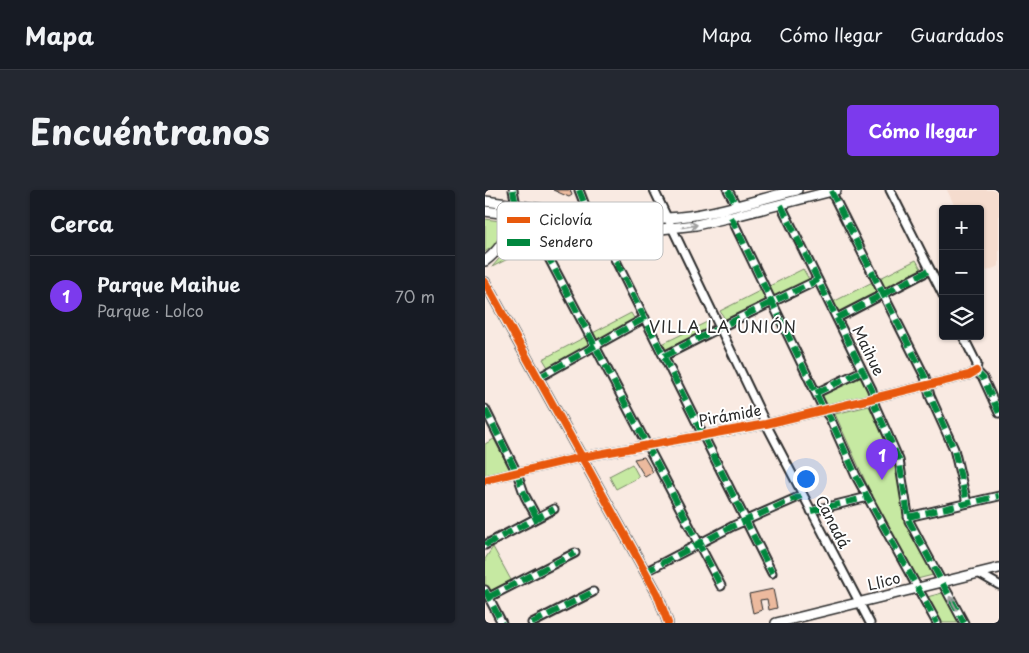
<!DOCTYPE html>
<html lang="es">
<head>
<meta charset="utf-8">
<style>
  :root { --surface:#171b24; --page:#242831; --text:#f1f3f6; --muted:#9ea1a6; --line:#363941; --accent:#7c3aed }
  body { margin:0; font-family:"Playpen Sans",sans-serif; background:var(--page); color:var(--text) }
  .controls { position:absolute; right:15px; top:15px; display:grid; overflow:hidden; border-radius:5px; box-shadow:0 1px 4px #0004 }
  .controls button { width:45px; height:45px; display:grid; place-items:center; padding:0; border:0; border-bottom:1px solid var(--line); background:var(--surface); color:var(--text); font:25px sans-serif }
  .you { position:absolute; left:320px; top:288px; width:18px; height:18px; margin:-12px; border:4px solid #fff; border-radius:50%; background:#1a73e8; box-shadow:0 0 0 8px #1a73e833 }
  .badge { display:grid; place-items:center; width:32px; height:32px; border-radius:50%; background:var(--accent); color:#fff; font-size:16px; font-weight:700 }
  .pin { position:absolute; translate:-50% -41px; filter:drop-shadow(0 1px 2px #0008) }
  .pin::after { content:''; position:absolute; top:26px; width:18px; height:15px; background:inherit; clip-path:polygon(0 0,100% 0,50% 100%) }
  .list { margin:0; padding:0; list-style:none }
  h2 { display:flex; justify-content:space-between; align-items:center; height:65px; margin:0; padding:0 20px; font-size:21px }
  h2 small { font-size:16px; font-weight:400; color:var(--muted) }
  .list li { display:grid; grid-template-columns:32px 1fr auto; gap:15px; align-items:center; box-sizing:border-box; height:80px; padding:0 20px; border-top:1px solid var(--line) }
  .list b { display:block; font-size:19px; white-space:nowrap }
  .list p { margin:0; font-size:16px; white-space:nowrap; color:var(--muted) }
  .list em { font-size:16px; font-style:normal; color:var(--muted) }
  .icon { flex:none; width:28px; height:28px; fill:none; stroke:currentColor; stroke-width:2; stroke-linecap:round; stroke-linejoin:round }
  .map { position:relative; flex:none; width:514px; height:433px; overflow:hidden; border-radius:5px }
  header { display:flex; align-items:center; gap:30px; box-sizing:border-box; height:70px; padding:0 25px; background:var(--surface); border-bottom:1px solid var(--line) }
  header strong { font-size:24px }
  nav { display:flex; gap:28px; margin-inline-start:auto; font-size:18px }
  .intro { display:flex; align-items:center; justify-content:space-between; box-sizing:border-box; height:120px; padding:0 30px }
  h1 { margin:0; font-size:35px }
  .button { padding:12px 22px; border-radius:5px; background:var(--accent); color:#fff; font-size:18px; font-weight:700 }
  main { display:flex; gap:30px; padding:0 30px }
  aside { flex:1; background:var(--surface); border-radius:5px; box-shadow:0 1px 4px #0004 }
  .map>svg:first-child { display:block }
  .built { fill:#f5dcce }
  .green { fill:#c6e9a2; stroke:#788a66 }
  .building { fill:#ecba9e; stroke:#2b2b2b }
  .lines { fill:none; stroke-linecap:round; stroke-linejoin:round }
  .minor-casing { stroke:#2b2b2b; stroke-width:11 }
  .tertiary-casing { stroke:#2b2b2b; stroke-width:12 }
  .minor { stroke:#fff; stroke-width:7 }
  .tertiary { stroke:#fff; stroke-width:9 }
  .quiet { stroke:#00873e; stroke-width:6; stroke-dasharray:12 6; stroke-linecap:butt }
  .cycleway-casing { stroke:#fff; stroke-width:11 }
  .cycleway { stroke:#e8590c; stroke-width:8 }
  .oneway { stroke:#a0a0a0 }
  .labels { text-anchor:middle; stroke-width:4; stroke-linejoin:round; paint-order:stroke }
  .street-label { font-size:15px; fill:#2b2b2b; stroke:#fff }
  .neighbourhood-label { font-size:16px; letter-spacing:1px; fill:#2b2b2b; stroke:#fff }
  .key { fill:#fff; stroke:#bfbfbf; stroke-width:1 }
  .key-label { font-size:14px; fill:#2b2b2b }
</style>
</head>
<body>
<header>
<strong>Mapa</strong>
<nav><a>Mapa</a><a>Cómo llegar</a><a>Guardados</a></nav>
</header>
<div class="intro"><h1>Encuéntranos</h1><a class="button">Cómo llegar</a></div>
<main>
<aside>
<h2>Cerca<small></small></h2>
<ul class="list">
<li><span class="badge">1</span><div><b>Parque Maihue</b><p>Parque · Lolco</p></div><em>70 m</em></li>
</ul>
</aside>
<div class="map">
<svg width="514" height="433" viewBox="0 0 514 433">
  <rect width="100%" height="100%" fill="#f9eae2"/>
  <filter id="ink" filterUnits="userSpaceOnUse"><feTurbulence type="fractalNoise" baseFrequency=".02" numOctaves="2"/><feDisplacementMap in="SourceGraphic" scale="10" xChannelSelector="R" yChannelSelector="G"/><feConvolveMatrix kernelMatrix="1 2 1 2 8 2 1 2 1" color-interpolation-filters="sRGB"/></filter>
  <g filter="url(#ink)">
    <!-- built -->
    <path class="built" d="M 462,0 L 514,0 L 514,76 L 502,81 L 495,68 L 495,19 L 471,19 Z"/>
    <!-- green -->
    <path class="green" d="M 0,29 L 23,32 L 11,54 L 0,62 Z
      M 43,30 L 50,32 L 53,35 L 50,43 L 52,54 L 7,77 L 25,56 L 37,33 Z
      M 431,70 L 438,82 L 355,124 L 348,112 Z
      M 318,79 L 325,91 L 241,131 L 235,121 Z
      M 146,123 L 150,130 L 64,179 L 58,169 Z
      M 222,132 L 226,140 L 181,163 L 177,154 Z
      M 377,187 L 384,205 L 339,215 L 335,207 Z
      M 384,216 L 411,275 L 419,328 L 452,384 L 432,389 L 387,306 L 350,224 Z
      M 9,249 L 25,280 L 0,285 L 0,254 Z
      M 147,274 L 154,287 L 131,299 L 124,286 Z
      M 8,357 L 26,390 L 4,402 L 0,395 L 0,369 Z
      M 461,402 L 478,433 L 456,433 L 442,407 Z"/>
    <!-- building -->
    <path class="building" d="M 68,0 L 85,0 L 87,5 L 84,7 Z
      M 159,267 L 168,282 L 160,287 L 149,269 Z
      M 288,399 L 292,418 L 284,420 L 282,409 L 275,410 L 277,420 L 268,423 L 264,404 Z"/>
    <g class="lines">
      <!-- minor casing -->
      <g class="minor-casing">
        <path id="minor" d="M 28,0 L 31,15
          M 94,0 L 101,18 L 99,34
          M 169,0 L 281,234 L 385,433
          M 243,0 L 251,15
          M 405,0 L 458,105
          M 346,1 L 440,187 L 445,206 L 469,259 L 482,313
          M 296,15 L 387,200 L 390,216 L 414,270 L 424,331 L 479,433
          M 57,25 L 55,46 L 57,55 L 236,396
          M 126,26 L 122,48 L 125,59 L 287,383
          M 246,27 L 339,220 L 345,228 L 371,286 L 452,433
          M 352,128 L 445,80
          M 478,146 L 492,174 L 491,181 L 498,188 L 514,223
          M 179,166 L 242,134 L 333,90
          M 53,188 L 160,128
          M 331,203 L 377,181
          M 0,219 L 32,283 L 40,306 L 52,328
          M 0,290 L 97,267 L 281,234 L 484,185 L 491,181
          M 326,321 L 383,307
          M 423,327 L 514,306
          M 0,355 L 69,319
          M 160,382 L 248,336 L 318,305
          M 493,383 L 514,395
          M 0,400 L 17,433
          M 4,407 L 90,363
          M 47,433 L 108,402"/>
      </g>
      <!-- tertiary casing -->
      <g class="tertiary-casing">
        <path id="tertiary" d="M 0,11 C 58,18 124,32 182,28 C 225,26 270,10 312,0
          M 0,21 L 124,37 L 176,39 L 211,35 L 246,27 L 351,0
          M 0,71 C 13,62 31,36 31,20
          M 0,92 L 172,403 L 183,433
          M 291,433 L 514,378"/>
      </g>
      <!-- minor -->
      <use href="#minor" class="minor"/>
      <!-- tertiary -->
      <use href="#tertiary" class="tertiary"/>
      <!-- quiet -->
      <path class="quiet" d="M 28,0 L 31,15
        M 94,0 L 100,15 L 101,24
        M 243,0 L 251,15
        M 346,1 L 440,187 L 445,206 L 469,259 L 482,313
        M 296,15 L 387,200 L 390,216 L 414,270 L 424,331 L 479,433
        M 246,27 L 339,220 L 345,228 L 371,286 L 452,433
        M 56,29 L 55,46 L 57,55 L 236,396
        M 124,37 L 122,51 L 125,59 L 287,383
        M 352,128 L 445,80
        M 179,166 L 242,134 L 333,90
        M 491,181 L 498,188 L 514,223
        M 53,188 L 160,128
        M 331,203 L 377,181
        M 0,219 L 32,283 L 40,306 L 52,328
        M 326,321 L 383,307
        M 423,327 L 514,306
        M 0,355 L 69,319
        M 160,382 L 248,336 L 318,305
        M 0,400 L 17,433
        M 4,407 L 90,363
        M 47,433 L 108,402"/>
      <!-- cycleway casing -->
      <g class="cycleway-casing">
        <path id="cycleway" d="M 0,92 L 172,403 L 183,433
          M 0,290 L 97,267 L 281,234 L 484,185 L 491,181"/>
      </g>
      <!-- cycleway -->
      <use href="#cycleway" class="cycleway"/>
    </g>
    <!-- one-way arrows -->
    <defs><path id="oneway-shaft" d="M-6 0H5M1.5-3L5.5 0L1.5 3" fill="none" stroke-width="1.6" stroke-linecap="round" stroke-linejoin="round" transform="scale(1.25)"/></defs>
    <g class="oneway">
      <use href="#oneway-shaft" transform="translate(205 36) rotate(-10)"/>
      <use href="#oneway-shaft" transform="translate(468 413) rotate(-119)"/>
    </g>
  </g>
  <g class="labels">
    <!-- street labels -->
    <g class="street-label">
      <text transform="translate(383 161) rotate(64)" y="5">Maihue</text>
      <text transform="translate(245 226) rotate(-10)" y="5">Pirámide</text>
      <text transform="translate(347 332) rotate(63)" y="5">Canadá</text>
      <text transform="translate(399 392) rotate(-14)" y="5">Llico</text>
    </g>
    <!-- neighbourhood labels -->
    <g class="neighbourhood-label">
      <text x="238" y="143">VILLA LA UNIÓN</text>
    </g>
  </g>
  <!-- legend -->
  <rect x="12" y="12" width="166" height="58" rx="8" class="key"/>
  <rect x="22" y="27" width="23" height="6" fill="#e8590c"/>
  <rect x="22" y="49" width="23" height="7" fill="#00873e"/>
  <g class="key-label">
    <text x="54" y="35">Ciclovía</text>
    <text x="54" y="57">Sendero</text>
  </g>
</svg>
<div class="controls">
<button>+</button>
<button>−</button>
<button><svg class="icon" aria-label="layers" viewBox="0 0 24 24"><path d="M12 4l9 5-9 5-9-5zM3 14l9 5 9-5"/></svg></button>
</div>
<div class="you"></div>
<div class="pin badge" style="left:397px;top:290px">1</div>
</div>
</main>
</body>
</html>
